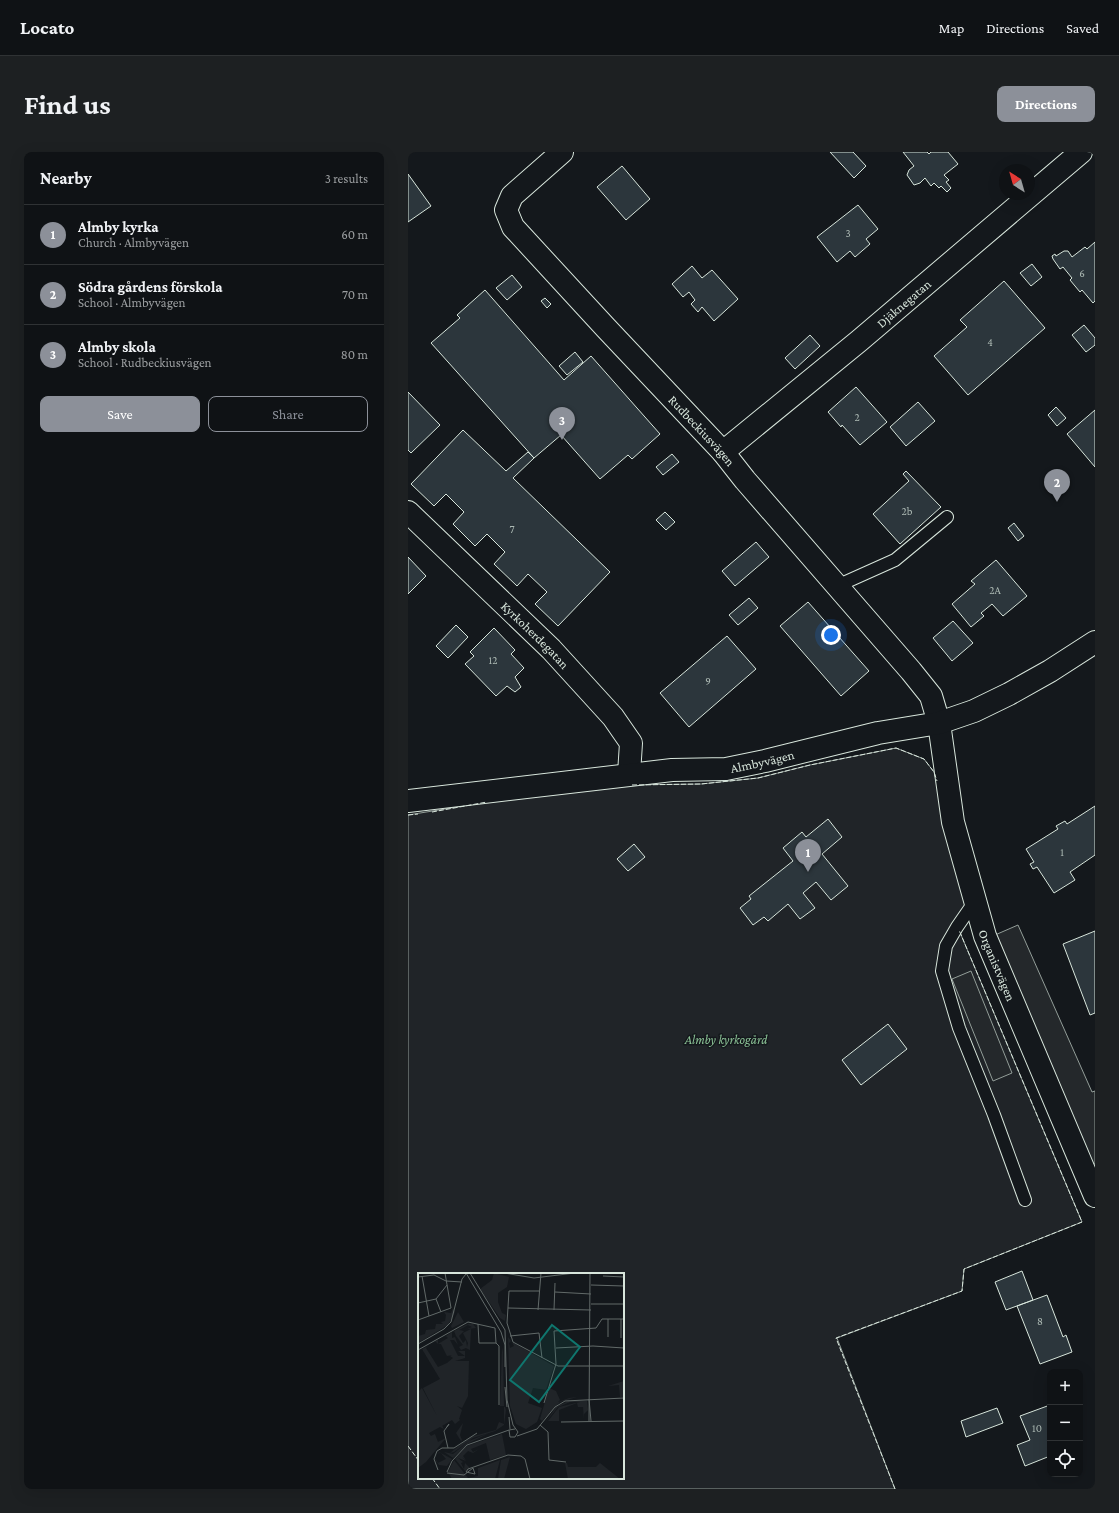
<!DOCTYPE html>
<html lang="en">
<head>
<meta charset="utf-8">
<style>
  :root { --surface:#0f1215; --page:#1d2022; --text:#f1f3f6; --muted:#9b9ea0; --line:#2f3234; --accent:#8c9099 }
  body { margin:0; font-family:"Crimson Pro",serif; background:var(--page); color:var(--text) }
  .controls { position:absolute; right:12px; bottom:12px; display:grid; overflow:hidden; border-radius:8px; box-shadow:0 4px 16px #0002 }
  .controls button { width:36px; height:36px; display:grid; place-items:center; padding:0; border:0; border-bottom:1px solid var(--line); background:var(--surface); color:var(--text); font:20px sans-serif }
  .compass { position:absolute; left:591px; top:12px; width:36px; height:36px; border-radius:50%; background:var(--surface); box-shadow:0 4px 16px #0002; rotate:323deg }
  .you { position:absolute; left:423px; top:483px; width:14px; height:14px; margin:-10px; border:3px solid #fff; border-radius:50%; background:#1a73e8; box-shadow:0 0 0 6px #1a73e833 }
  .badge { display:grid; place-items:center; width:26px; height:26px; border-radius:50%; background:var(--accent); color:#fff; font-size:13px; font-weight:700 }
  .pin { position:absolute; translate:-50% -33px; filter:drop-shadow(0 1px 2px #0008) }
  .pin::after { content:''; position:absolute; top:21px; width:14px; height:12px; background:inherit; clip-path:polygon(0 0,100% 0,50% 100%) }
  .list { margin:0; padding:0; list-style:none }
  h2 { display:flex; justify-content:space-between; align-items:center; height:52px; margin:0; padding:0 16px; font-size:17px }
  h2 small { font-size:13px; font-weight:400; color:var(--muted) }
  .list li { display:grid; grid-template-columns:26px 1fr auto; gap:12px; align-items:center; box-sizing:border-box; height:60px; padding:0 16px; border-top:1px solid var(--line) }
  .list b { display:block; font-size:15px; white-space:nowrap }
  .list p { margin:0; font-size:13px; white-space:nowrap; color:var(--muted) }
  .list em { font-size:13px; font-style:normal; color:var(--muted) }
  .actions { display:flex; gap:8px; padding:12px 16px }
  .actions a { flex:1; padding:9px 0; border:1px solid var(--accent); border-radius:8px; text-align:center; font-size:14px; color:var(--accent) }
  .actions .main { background:var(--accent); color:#fff }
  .icon { flex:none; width:22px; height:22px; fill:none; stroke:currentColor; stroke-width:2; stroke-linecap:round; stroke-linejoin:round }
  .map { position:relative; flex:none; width:687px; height:1337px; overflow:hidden; border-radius:8px }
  header { display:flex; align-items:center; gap:24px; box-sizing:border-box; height:56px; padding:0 20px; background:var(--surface); border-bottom:1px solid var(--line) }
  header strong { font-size:19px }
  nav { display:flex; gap:22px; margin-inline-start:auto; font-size:14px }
  .intro { display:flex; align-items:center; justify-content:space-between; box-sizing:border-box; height:96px; padding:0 24px }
  h1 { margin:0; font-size:28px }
  .button { padding:10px 18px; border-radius:8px; background:var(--accent); color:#fff; font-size:14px; font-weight:700 }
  main { display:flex; gap:24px; padding:0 24px }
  aside { flex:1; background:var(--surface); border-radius:8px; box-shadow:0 4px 16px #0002 }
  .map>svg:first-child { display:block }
  .green { fill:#202428; stroke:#939e99; fill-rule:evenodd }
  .parking { fill:#24282b; stroke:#939e99 }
  .building { fill:#2c363c; stroke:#d8e6dc }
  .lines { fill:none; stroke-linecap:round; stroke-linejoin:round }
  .lane-casing { stroke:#d8e6dc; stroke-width:14 }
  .street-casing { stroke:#d8e6dc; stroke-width:24 }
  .lane { stroke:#14181c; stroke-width:12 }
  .street { stroke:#14181c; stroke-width:22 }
  .fence { stroke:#d8e6dc; stroke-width:1; stroke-dasharray:5 2; stroke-linecap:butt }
  .labels { text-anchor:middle; stroke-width:3; stroke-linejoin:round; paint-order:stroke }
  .number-label { font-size:11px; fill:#adbab4 }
  .street-label { font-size:13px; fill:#d8e6dc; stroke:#14181c }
  .park-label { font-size:13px; font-style:italic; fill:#8ac095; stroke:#14181c }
  .inset-road { fill:none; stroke:#626a69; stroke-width:1 }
  .view { fill:#0f766e; fill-opacity:0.15; stroke:#0f766e; stroke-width:2 }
  .inset-edge { fill:none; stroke:#d8e6dc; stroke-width:2 }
</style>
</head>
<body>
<header>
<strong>Locato</strong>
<nav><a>Map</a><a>Directions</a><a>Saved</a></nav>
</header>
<div class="intro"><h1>Find us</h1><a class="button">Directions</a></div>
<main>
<aside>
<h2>Nearby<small>3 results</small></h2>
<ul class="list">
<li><span class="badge">1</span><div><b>Almby kyrka</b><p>Church · Almbyvägen</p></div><em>60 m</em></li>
<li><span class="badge">2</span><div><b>Södra gårdens förskola</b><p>School · Almbyvägen</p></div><em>70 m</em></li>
<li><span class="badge">3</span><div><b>Almby skola</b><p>School · Rudbeckiusvägen</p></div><em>80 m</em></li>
</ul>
<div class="actions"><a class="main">Save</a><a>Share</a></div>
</aside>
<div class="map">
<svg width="687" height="1337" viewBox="0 0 687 1337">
  <rect width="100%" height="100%" fill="#14181c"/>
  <!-- green -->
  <path class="green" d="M 488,596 L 516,607 L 526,620 L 560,748 L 551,778 L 674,1070 L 556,1117 L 554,1139 L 429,1186 L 487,1337 L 0,1337 L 0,663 L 165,636 L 207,633 L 293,632 L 350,626 L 402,613 ZM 11,1122 L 215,1122 L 215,1326 L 11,1326 Z"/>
  <!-- parking -->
  <path class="parking" d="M 610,773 L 684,940 L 687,939 L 687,1012 L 685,1012 L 587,783 Z
    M 563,819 L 604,921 L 585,929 L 544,827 Z"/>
  <!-- building -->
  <path class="building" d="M 422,0 L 445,0 L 458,14 L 446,26 Z
    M 495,0 L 519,0 L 521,2 L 523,0 L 540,0 L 550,12 L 536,23 L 541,28 L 538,30 L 543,36 L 539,40 L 533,34 L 531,36 L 526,31 L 523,34 L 517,26 L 512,31 L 506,33 L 499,23 L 501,18 L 506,14 Z
    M 214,14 L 242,47 L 218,68 L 189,35 Z
    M 0,22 L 23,54 L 0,70 Z
    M 450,53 L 470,77 L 458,87 L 462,92 L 447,105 L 442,99 L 429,110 L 409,85 Z
    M 687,90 L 687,149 L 685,151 L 674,138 L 672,140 L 662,128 L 664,126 L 655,115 L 652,117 L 645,107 L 644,104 L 647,102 L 648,104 L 656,99 L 660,99 L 664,105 L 677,95 L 679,97 Z
    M 624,112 L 634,125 L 623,134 L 612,121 Z
    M 284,114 L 294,126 L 304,118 L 330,147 L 306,169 L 294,155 L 290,160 L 283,152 L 287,148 L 281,140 L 275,145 L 264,132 Z
    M 104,123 L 114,135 L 99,148 L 88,136 Z
    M 596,129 L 637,176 L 560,243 L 526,204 L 559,175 L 552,168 Z
    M 77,138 L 156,228 L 183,204 L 252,282 L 224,307 L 220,303 L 192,327 L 153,283 L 126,306 L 23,191 L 52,166 L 49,163 Z
    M 137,146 L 143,152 L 139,156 L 133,149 Z
    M 676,173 L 687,186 L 687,193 L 678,200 L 664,183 Z
    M 402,183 L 412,194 L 387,217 L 377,206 Z
    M 167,200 L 175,210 L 159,223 L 151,214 Z
    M 448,235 L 479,270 L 452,293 L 434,273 L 433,275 L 420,260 Z
    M 0,240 L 32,273 L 3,301 L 0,298 Z
    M 510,250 L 527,269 L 498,294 L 482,275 Z
    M 648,255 L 658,266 L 649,274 L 640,263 Z
    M 687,258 L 687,315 L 659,282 Z
    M 55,278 L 98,319 L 120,300 L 126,306 L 105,326 L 202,420 L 150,474 L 127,452 L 139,440 L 120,422 L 109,434 L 86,412 L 97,400 L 79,382 L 67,394 L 45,372 L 56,360 L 38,342 L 26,354 L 3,332 Z
    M 264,302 L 271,310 L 255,323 L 248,315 Z
    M 498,319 L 533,355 L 492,392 L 465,362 L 501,329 L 495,322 Z
    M 257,360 L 267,370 L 258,378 L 248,368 Z
    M 606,371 L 616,384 L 610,389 L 600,376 Z
    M 348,390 L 361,405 L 327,434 L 314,419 Z
    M 0,405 L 18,424 L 0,442 Z
    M 588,408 L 619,444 L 595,464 L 584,452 L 573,461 L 576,464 L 563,475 L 544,452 L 567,432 L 563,429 Z
    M 341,446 L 350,456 L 330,473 L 321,463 Z
    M 400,450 L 461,519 L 433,544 L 372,474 Z
    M 545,469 L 565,491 L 544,509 L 525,486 Z
    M 48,473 L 60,485 L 40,506 L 28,494 Z
    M 86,476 L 107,498 L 103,502 L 116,516 L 107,525 L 113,535 L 107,540 L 99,534 L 88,544 L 57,512 L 66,504 L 62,500 Z
    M 319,484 L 348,517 L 281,575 L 252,541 Z
    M 687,654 L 687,703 L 662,720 L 667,728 L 646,741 L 629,715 L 625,717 L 622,712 L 626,710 L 618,697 L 650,677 L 648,674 L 657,669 L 659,672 Z
    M 420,667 L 434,685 L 414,702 L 440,734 L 423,748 L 408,730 L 395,741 L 407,756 L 392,767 L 380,752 L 360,769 L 356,765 L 345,773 L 332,756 L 343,747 L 341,744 L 385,709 L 375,696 L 394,680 L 398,685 Z
    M 226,692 L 237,705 L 220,719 L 209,707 Z
    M 687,779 L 687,861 L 682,863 L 655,792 Z
    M 480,872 L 499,897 L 453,933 L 434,908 Z
    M 614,1119 L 625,1148 L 598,1158 L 587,1130 Z
    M 639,1143 L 655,1185 L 658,1183 L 664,1200 L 632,1212 L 609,1154 Z
    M 642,1253 L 642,1304 L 617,1314 L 609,1293 L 622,1288 L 612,1264 Z
    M 589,1256 L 595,1271 L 558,1285 L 553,1269 Z"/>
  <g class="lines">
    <!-- lane casing -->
    <g class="lane-casing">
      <path id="lane" d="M 429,434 L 487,408 L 539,365
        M 567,749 L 549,775 L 538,794 L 534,819 L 551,876 L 586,963 L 617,1048"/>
    </g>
    <!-- street casing -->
    <g class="street-casing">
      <g id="street">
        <path id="s1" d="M 154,0 L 104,44 L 98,58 L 105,75 L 198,176 L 315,300 L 337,328 L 503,519 L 523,544 L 531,571 L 545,670 L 577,784 L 687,1044"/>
        <path id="s2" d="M 315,300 L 451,189 L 673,0"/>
        <path id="s3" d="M 0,360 L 143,497 L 205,565 L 223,591 L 221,622"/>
        <path id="s4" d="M 0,649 L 264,618 L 318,617 L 357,609 L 470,581 L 531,571 L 566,559 L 601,542 L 642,519 L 687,490"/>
      </g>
    </g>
    <!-- lane -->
    <use href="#lane" class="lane"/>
    <!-- street -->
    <use href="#street" class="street"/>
    <!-- fence -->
    <path class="fence" d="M 224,633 L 293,632 L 350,626 L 402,613 L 488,596 L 516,607 L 526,620 L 529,629
      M 24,660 L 79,650
      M 0,663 L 10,662
      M 0,1294 L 11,1309
      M 24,1326 L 32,1337
      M 487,1337 L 428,1186 L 554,1139 L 556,1117 L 674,1070 L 551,778"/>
  </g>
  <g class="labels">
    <!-- number labels -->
    <g class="number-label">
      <text x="440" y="85">3</text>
      <text x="674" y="125">6</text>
      <text x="582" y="194">4</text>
      <text x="449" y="269">2</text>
      <text x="499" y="363">2b</text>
      <text x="104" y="381">7</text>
      <text x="587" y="442">2A</text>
      <text x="85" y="512">12</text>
      <text x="300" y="533">9</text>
      <text x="654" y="704">1</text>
      <text x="632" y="1173">8</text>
      <text x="629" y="1280">10</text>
    </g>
    <!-- street labels -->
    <g class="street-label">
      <text dy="5" stroke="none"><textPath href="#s2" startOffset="234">Djäknegatan</textPath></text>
      <text dy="5" stroke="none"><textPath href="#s1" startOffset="378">Rudbeckiusvägen</textPath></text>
      <text dy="5" stroke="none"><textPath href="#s3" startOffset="177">Kyrkoherdegatan</textPath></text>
      <text dy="5" stroke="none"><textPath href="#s4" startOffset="357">Almbyvägen</textPath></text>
      <text dy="5" stroke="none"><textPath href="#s1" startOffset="1007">Organistvägen</textPath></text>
    </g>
    <!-- park labels -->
    <g class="park-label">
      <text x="318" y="892">Almby kyrkogård</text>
    </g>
  </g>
  <!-- overview -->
  <g transform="translate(10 1121)">
    <rect width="206" height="206" fill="#14181c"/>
    <path d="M 76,0 L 91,4 L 89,14 L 80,20 L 80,29 L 84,40 L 88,42 L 87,48 L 82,45 L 62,16 L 74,7 ZM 35,35 L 37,39 L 30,52 L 0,70 L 0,63 L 7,61 L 8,57 L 17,56 L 18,51 L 25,51 L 23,49 L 27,48 L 28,42 L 26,39 L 33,40 ZM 40,39 L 46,49 L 34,55 L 33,53 ZM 50,51 L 55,51 L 58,55 L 49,56 L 54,54 L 50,52 L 41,57 L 46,58 L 41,63 L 45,70 L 48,67 L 49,74 L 50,70 L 45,60 L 53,56 L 52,77 L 48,75 L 43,77 L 41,74 L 45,72 L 38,63 L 40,61 L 38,63 L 36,58 ZM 34,59 L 34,65 L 37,64 L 40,72 L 36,67 L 32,67 L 40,83 L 47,83 L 40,78 L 47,78 L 47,85 L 37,88 L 51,88 L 50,123 L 44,135 L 39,133 L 44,137 L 41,146 L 45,150 L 42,162 L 44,167 L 43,168 L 38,160 L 45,150 L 42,147 L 37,151 L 34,147 L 24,153 L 5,115 L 22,106 L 4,76 L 11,73 L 8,75 L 20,94 L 29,90 L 35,85 L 32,83 L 34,82 L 29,83 L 23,71 L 20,71 L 17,68 L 20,67 L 20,71 L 30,65 L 28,63 ZM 90,64 L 93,68 L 91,70 L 92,75 L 96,73 L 94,69 L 136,93 L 128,117 L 115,115 L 110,130 L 124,135 L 119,149 L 108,156 L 98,151 L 92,133 ZM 84,74 L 85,79 L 86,133 L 82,133 ZM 206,108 L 206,124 L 202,124 L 201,112 L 190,113 ZM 4,115 L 26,156 L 22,154 L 11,160 L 13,163 L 17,161 L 20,169 L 28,165 L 8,189 L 0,195 L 0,119 ZM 131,115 L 138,118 L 142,127 L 140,129 L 151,125 L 159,124 L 142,129 L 124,148 L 122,146 ZM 150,128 L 169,128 L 170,137 L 166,141 L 166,147 L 165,134 L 160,134 L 159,130 L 141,137 L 141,148 L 130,148 L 141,134 L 162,129 L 152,129 L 140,134 L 127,150 L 138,134 ZM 86,134 L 87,134 L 88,137 L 86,152 L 77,158 L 55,165 L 36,179 L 32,180 L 52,164 L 78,157 L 81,149 L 86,151 ZM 71,160 L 51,170 L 35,185 L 26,179 L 35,181 L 51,168 ZM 84,161 L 88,182 L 72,187 L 68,170 L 53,176 L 55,179 L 61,176 L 55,180 L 50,178 L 45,183 L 48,187 L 44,184 L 48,188 L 40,185 L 45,189 L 43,190 L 46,196 L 47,190 L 52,195 L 47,198 L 37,186 L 49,173 ZM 21,179 L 34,186 L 29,193 L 21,192 L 18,188 L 17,185 L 20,190 L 28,186 L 22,179 L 20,181 ZM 92,184 L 86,206 L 80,206 L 83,187 ZM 36,187 L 50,205 L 60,203 L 60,195 L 82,187 L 77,206 L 34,206 L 30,199 ZM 147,190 L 149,190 L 150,194 L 178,194 L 182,190 L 202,206 L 150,206 Z" fill="#202428"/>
    <path class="inset-road" d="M 48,0 L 83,59 L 87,72 L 87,94M 52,0 L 87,57 L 89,127 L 95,152 L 100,159 L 97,164 L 92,164 L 91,157 L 97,156M 86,0 L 116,5 L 157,0M 4,3 L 11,43M 185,3 L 206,4M 0,4 L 16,2 L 28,8 L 44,9M 173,12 L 206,13M 121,18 L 91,18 L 89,50 L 95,69 L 140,93 L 206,93M 137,19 L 173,21M 18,26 L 23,39M 0,30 L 18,26 L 29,12M 173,31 L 206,31M 90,35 L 173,37M 120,37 L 123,0M 136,37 L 137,10M 190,46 L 190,64M 0,47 L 33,35 L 27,0M 60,51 L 61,70 L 78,70M 77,55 L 78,70 L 81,73 L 81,132M 92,63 L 121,60 L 124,85M 203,65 L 203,46M 0,71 L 26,56 L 33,49 L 44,6 L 48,1M 138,75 L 175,73 L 206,75M 0,77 L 50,49 L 77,55M 87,114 L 89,134M 171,126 L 173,148M 126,130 L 138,91 L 136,58 L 178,55 L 184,46 L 206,46M 91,144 L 92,156M 171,148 L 172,0M 143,149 L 206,148M 122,152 L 130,159 L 131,187 L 148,189M 29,154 L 31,151 L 26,158 L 30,175M 99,163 L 119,156 L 137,134 L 147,128 L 206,125M 55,195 L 57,201 L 48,199 L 50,196 L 90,182 L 103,183 L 107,186 L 112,206M 20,197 L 16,186 L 19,178 L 24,175 L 36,175 L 59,160M 29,199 L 34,188 L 49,172 L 91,157M 29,200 L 46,202 L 55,195"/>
    <path class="view" d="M 134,52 L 162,74 L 121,129 L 92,107 Z"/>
    <rect width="206" height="206" class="inset-edge"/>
  </g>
</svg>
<div class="controls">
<button>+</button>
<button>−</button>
<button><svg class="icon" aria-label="locate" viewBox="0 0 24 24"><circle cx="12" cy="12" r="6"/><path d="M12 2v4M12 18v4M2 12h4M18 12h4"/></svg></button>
</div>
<svg class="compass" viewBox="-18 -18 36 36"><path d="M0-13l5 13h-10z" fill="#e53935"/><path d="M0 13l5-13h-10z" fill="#9b9ea0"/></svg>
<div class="you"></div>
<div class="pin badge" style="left:400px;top:720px">1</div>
<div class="pin badge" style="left:649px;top:350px">2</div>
<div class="pin badge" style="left:154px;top:288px">3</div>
</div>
</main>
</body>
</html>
